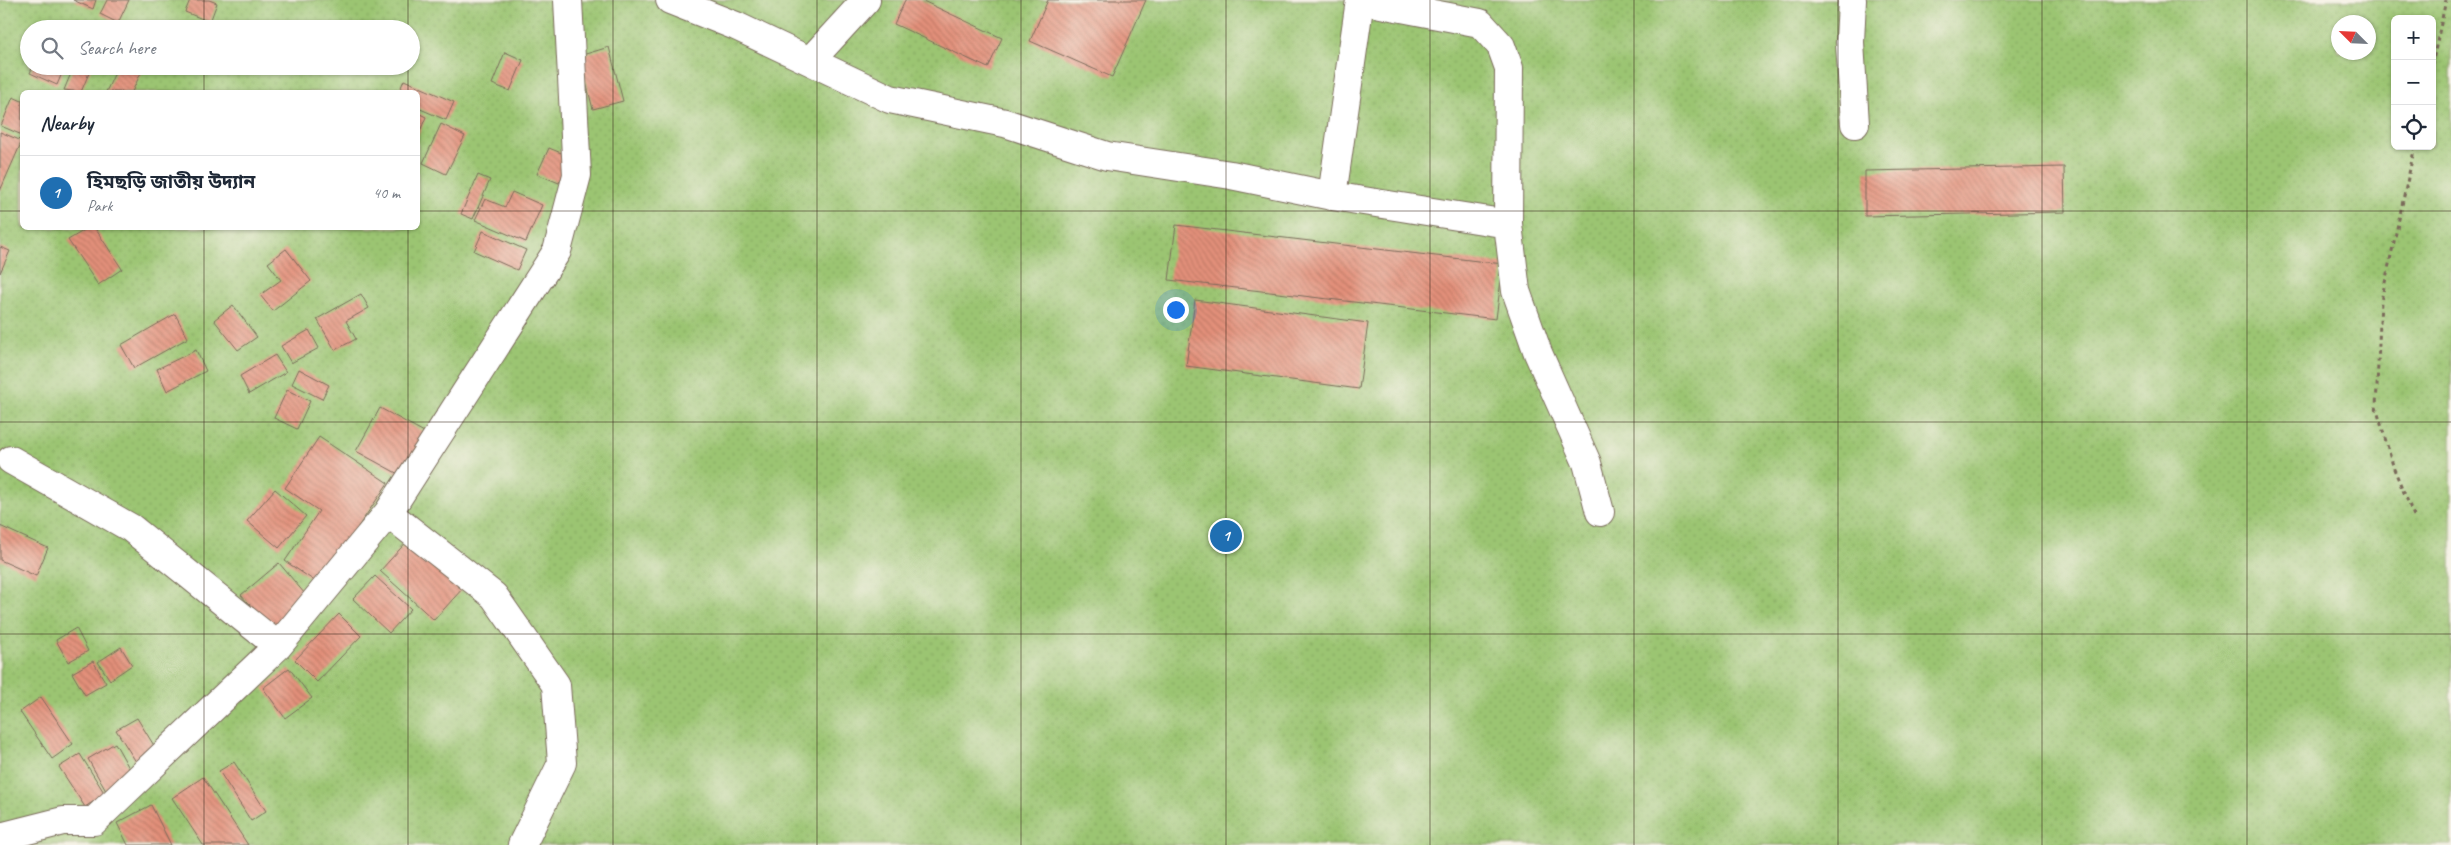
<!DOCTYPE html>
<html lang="en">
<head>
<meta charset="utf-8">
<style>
  :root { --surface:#fff; --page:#f6f6f7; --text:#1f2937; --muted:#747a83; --line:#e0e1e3; --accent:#1f6fb2 }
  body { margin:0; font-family:Caveat,"Noto Sans Bengali",sans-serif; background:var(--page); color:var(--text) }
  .controls { position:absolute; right:15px; top:15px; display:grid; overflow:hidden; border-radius:8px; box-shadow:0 1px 4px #0004 }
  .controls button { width:45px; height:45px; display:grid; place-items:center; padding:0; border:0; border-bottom:1px solid var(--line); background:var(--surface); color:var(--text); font:25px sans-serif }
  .compass { position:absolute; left:2331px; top:15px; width:45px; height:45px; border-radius:50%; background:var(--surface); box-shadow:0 1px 4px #0004; rotate:294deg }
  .you { position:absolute; left:1175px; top:309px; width:18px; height:18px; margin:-12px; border:4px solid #fff; border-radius:50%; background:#1a73e8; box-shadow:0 0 0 8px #1a73e833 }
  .badge { display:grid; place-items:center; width:32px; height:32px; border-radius:50%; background:var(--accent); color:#fff; font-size:16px; font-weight:700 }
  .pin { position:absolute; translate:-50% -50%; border:2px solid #fff; box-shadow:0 1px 5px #0006 }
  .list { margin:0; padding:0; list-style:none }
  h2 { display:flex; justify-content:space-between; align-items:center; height:65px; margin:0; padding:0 20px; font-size:21px }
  h2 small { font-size:16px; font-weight:400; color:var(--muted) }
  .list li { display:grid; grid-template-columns:32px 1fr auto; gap:15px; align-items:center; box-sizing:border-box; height:75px; padding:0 20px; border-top:1px solid var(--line) }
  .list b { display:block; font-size:19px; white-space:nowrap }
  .list p { margin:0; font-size:16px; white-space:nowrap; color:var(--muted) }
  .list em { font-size:16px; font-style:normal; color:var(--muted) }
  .icon { flex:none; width:28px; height:28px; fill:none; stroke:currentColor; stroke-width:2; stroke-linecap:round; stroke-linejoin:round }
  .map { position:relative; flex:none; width:2451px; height:845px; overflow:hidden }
  .search { position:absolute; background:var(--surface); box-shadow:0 1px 4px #0004; left:20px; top:20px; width:400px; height:55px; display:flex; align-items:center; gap:12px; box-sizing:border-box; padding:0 18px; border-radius:28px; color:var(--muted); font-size:19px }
  .panel { position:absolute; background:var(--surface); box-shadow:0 1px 4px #0004; left:20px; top:90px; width:400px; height:140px; border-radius:8px }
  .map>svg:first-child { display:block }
  .park { fill:url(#park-dots); stroke:#6b7848; fill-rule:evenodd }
  .building { fill:url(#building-back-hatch) }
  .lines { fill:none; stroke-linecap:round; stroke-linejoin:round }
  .minor-casing { stroke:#7a6b5a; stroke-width:30 }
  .path { stroke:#7a6b5a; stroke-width:3; stroke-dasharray:4 4; stroke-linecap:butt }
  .minor { stroke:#fff; stroke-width:28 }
  .grid { fill:none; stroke:#3b2a1e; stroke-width:1; stroke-opacity:0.55 }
</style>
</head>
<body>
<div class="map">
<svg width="2451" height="845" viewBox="0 0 2451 845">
  <defs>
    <pattern id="park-dots" width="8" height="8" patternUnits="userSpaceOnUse" patternTransform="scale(1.25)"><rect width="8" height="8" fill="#9bc572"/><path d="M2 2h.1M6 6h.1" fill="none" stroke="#86a962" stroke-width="1.8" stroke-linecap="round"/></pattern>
    <pattern id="building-back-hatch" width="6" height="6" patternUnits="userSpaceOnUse" patternTransform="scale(1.25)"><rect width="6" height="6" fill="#e3907a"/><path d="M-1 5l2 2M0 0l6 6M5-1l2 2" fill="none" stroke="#b97663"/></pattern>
  </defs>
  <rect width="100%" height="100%" fill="#f7f3e8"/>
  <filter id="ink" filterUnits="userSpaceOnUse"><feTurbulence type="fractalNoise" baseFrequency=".02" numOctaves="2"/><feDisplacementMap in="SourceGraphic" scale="10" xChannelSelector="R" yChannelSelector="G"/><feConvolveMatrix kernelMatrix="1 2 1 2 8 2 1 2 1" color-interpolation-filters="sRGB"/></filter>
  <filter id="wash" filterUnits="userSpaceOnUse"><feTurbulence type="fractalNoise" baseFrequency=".0096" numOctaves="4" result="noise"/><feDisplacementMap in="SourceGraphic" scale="20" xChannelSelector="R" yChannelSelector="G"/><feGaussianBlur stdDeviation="1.12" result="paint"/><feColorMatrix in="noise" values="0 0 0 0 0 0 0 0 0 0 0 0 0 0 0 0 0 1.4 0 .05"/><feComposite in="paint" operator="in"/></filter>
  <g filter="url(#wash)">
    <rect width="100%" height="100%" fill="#eee5ca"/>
    <!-- park -->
    <path class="park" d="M 0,0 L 2451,0 L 2451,845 L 0,845 ZM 2395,19 L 2432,19 L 2432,146 L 2395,146 ZM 2338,22 L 2368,22 L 2368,52 L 2338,52 ZM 29,29 L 411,29 L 411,66 L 29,66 ZM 22,92 L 418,92 L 418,228 L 22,228 Z"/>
    <g id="blocks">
      <!-- building -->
      <path class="building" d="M 73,0 L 96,0 L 93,9 Z
        M 107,0 L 129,0 L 118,23 L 100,14 Z
        M 190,0 L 209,0 L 217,3 L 210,22 L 185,12 Z
        M 905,0 L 921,0 L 1002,38 L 988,68 L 894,24 Z
        M 1048,0 L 1146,0 L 1112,77 L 1030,41 Z
        M 609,47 L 623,101 L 593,109 L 579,56 Z
        M 505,52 L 523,60 L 510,91 L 492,84 Z
        M 33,66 L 65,66 L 57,85 L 30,73 Z
        M 74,66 L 92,66 L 81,92 L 64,90 Z
        M 118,66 L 144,66 L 132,92 L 106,92 Z
        M 404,80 L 454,102 L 446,120 L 418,108 L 418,92 L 399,92 Z
        M 13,97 L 22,101 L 22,135 L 1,126 Z
        M 418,113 L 426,117 L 418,136 Z
        M 441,124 L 465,136 L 446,174 L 423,163 Z
        M 0,132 L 22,141 L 0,191 Z
        M 549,148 L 571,157 L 559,183 L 537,174 Z
        M 2064,167 L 2065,212 L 1865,216 L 1865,171 Z
        M 478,175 L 490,180 L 473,219 L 461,214 Z
        M 512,192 L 542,205 L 526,242 L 475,220 L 485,199 L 505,207 Z
        M 1176,225 L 1503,264 L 1496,319 L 1169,280 Z
        M 88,228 L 95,228 L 122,269 L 98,285 L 68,240 Z
        M 483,231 L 526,250 L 517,270 L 474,251 Z
        M 0,247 L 10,251 L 0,273 Z
        M 286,249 L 311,281 L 273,311 L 260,295 L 281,280 L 268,263 Z
        M 361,294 L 369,308 L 346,321 L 356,339 L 335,350 L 317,319 Z
        M 1195,300 L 1368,323 L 1359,389 L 1186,366 Z
        M 233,305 L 257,337 L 238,350 L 214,320 Z
        M 175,314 L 188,338 L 134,368 L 121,345 Z
        M 309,330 L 319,348 L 291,363 L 281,346 Z
        M 196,350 L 206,371 L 167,391 L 157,369 Z
        M 275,355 L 286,372 L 249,394 L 240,376 Z
        M 299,369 L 329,385 L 322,399 L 292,384 Z
        M 287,390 L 310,401 L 297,429 L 274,418 Z
        M 380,408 L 426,433 L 402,476 L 356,451 Z
        M 319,437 L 388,483 L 319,584 L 285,561 L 319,511 L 285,488 Z
        M 275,489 L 306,516 L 279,548 L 247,521 Z
        M 0,526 L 48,548 L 36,576 L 0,560 Z
        M 410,538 L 464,587 L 434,620 L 380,571 Z
        M 279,563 L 310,600 L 272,632 L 241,595 Z
        M 375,576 L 411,609 L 389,633 L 353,599 Z
        M 339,614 L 361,636 L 317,682 L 295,660 Z
        M 76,628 L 88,651 L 68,662 L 56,640 Z
        M 121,647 L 132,665 L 110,680 L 98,662 Z
        M 93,661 L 106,683 L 85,695 L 72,673 Z
        M 289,668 L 312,698 L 285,718 L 263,688 Z
        M 41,697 L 73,744 L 52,759 L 20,712 Z
        M 137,718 L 158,752 L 138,765 L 116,730 Z
        M 115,743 L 133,775 L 106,791 L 88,759 Z
        M 80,754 L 105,794 L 85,807 L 59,767 Z
        M 234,762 L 266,811 L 251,821 L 219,771 Z
        M 203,777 L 248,845 L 203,845 L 172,798 Z
        M 151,805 L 171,845 L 128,845 L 117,823 Z"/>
    </g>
  </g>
  <g filter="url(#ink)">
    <use href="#blocks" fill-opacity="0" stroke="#7a6b5a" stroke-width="1"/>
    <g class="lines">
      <!-- minor casing -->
      <g class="minor-casing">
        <path id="minor" d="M 670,0 L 736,26 L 890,99 L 1005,123 L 1107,156 L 1231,175 L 1332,196 L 1508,224
          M 1360,0 L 1480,23 L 1501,46 L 1509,68 L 1508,224 L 1516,291 L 1538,353 L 1587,463 L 1600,512
          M 1852,0 L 1850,42 L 1855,124
          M 810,61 L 866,0
          M 1332,196 L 1360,0
          M 11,460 L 131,528 L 278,646
          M 388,513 L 494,596 L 556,685 L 562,763 L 522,845
          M 0,837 L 63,821 L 94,821 L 278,646 L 388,513 L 557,251 L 577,175 L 568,0"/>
      </g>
      <!-- path -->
      <path class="path" d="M 2432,65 L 2446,0
        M 2414,516 L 2394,469 L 2376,407 L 2381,301 L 2415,146"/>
      <!-- minor -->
      <use href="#minor" class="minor"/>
    </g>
  </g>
  <!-- grid -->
  <path class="grid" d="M 204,0 L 204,29M 408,0 L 408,29M 613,0 L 613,845M 817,0 L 817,845M 1021,0 L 1021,845M 1226,0 L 1226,845M 1430,0 L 1430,845M 1634,0 L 1634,845M 1838,0 L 1838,845M 2042,0 L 2042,845M 2247,0 L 2247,845M 204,66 L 204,92M 408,66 L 408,92M 0,211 L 22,211M 418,211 L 2451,211M 204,228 L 204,845M 408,228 L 408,845M 0,422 L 2451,422M 0,634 L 2451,634"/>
</svg>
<div class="controls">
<button>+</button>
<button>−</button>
<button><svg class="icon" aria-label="locate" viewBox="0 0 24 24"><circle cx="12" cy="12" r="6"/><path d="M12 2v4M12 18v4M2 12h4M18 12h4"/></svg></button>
</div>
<svg class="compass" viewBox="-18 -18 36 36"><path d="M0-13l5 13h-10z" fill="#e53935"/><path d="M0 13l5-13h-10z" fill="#747a83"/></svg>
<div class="you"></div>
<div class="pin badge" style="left:1226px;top:536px">1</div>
<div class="search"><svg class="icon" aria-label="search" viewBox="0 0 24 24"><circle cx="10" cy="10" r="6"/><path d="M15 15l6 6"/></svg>Search here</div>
<section class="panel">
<h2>Nearby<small></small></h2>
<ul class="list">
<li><span class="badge">1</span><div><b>হিমছড়ি জাতীয় উদ্যান</b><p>Park</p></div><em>40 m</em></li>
</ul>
</section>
</div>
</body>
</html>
